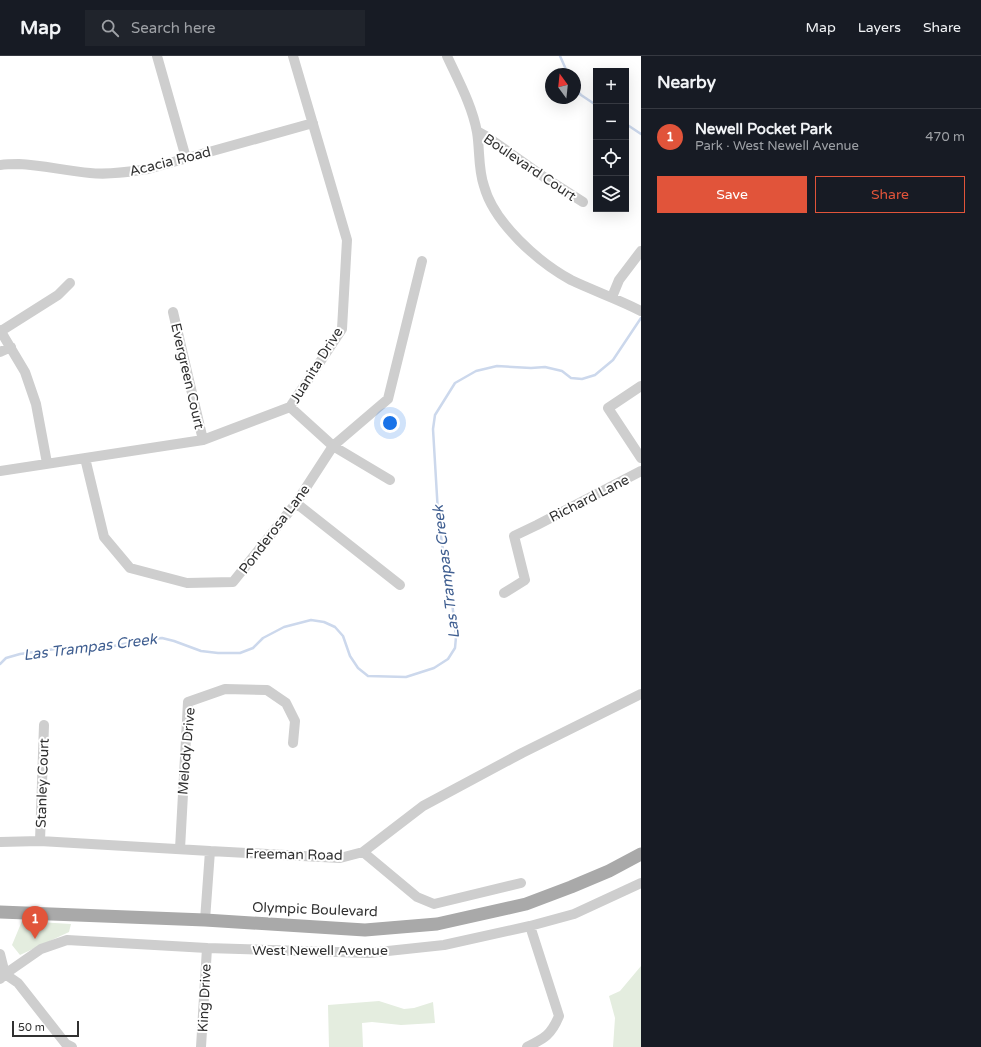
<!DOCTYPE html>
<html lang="en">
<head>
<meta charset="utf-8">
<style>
  :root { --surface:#171b24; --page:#20242c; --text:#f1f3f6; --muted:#9ea1a6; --line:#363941; --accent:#e1543a }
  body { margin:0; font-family:"Varela Round",sans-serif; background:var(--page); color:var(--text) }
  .controls { position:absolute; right:12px; top:12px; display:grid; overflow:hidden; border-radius:0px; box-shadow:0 4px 16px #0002 }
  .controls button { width:36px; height:36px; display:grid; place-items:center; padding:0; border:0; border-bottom:1px solid var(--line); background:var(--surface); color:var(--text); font:20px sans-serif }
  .compass { position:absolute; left:545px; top:12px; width:36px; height:36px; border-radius:50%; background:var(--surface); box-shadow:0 4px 16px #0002; rotate:345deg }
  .scale { position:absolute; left:12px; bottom:10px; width:67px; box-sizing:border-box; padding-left:4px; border:2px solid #313131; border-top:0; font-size:11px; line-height:14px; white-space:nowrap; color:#313131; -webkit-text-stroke:3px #fff; paint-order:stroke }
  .you { position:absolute; left:390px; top:367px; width:14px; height:14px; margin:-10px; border:3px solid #fff; border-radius:50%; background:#1a73e8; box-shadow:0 0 0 6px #1a73e833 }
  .badge { display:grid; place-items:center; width:26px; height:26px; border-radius:50%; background:var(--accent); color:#fff; font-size:13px; font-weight:700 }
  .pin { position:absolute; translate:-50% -33px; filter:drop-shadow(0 1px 2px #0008) }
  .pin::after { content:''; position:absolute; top:21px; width:14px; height:12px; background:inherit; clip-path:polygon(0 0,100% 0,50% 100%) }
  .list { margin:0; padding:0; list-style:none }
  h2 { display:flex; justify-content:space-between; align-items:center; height:52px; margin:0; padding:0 16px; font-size:17px }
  h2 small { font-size:13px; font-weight:400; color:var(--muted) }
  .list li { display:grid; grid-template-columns:26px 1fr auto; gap:12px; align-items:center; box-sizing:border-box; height:56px; padding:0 16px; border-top:1px solid var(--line) }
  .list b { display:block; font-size:15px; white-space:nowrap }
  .list p { margin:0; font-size:13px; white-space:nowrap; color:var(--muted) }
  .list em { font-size:13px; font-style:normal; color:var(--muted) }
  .actions { display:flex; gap:8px; padding:12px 16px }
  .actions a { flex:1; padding:9px 0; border:1px solid var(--accent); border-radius:0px; text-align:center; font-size:14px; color:var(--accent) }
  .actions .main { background:var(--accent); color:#fff }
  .icon { flex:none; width:22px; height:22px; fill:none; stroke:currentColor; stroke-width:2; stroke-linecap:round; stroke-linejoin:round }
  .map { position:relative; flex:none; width:641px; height:991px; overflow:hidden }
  header { display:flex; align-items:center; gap:24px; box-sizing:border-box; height:56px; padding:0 20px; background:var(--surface); border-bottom:1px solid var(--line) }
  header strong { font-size:19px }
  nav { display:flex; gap:22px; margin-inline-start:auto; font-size:14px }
  .search { width:280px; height:36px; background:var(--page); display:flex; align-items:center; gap:10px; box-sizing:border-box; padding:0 14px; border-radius:0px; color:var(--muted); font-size:15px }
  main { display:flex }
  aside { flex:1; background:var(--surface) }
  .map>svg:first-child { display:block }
  .green { fill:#e4eddf }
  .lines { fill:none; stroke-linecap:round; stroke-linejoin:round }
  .stream { stroke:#ccd8ec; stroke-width:2.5 }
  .minor { stroke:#cecece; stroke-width:10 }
  .major { stroke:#a9a9a9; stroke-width:13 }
  .labels { text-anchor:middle; stroke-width:4; stroke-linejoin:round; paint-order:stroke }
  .street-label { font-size:14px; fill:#313131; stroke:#fff }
  .water-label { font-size:15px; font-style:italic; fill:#405f91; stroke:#fff }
</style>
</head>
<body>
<header>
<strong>Map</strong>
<div class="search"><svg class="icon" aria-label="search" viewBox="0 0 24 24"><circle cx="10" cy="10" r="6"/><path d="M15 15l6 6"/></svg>Search here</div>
<nav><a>Map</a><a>Layers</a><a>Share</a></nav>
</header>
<main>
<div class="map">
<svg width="641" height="991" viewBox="0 0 641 991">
  <rect width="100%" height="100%" fill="#fff"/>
  <!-- green -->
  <path class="green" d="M 22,865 L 71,868 L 69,876 L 20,899 L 12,889 Z
    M 641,910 L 641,991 L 613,991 L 615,962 L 609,940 L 620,935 Z
    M 379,945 L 404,953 L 414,952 L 433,946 L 435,967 L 401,969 L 372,966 L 362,967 L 363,991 L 329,991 L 328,949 Z"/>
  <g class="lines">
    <!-- stream -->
    <path class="stream" d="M 560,0 L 568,18
      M 575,33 L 581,39 L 596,49
      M 626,68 L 641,78
      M 0,608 L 6,602 L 20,598 L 69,591 L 89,593 L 114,590 L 147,583 L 162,582 L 174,585 L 201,595 L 218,597 L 240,597 L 253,592 L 263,582 L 284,571 L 311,564 L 324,566 L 335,571 L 343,580 L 350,600 L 358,612 L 368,620 L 406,621 L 434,612 L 448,603 L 455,592 L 456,581 L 452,546 L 442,488 L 438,457 L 433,373 L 435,359 L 455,327 L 476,315 L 497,310 L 531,312 L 545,311 L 562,315 L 571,322 L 582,323 L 595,319 L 613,304 L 641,262"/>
    <!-- minor -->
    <path class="minor" d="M 157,0 L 186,102
      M 447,0 C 458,24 472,49 477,76 C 480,94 478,113 484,130 C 494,167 538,206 571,224 C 594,235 618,243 641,255
      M 477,75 L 486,80 L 544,121 L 583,146
      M 0,109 C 6,108 12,108 19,108 C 42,109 66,115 90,117 C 109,119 129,116 148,113 L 313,67
      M 612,241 L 619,224 L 641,195
      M 173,256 L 203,384
      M 0,274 L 25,316 L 36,348 L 47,407
      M 1,275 L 58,239 L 70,227
      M 0,296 L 11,291
      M 641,330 L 608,352 L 641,402
      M 290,351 L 333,390 L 390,424
      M 85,402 L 104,481 L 130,512 L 187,527 L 233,526 L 296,447 L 333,390 L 388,343 L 422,205
      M 0,415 L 203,384 L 290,351 L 342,273 L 347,184 L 293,0
      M 296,447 L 400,529
      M 504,537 L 525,524 L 514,480 L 537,469 L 641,415
      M 40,785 L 44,669
      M 0,786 L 40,785 L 210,795 L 340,802 L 363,796 L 423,750 L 522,697 L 641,638
      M 180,793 L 188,646 L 225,633 L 267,634 L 286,647 L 295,665 L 293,687
      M 363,796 L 417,841 L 434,848 L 521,827
      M 205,864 L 210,795
      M 0,898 L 5,918 L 18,927 L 66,988 L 72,991
      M 0,923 L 5,918 L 41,893 L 67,884 L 207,892 L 369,897 L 444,889 L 530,870 L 574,858 L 641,827
      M 201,991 L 207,892
      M 527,991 C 545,982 551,979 559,960 L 530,870"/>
    <!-- major -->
    <path class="major" d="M 0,856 L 205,864 L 365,874 L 437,868 L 526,848 L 571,831 L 609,815 L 641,798"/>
  </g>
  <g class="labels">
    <!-- street labels -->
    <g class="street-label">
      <text transform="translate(170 105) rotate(-14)" y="5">Acacia Road</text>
      <text transform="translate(530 111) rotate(34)" y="5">Boulevard Court</text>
      <text transform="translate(316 309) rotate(-58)" y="5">Juanita Drive</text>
      <text transform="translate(188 320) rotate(77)" y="5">Evergreen Court</text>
      <text transform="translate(589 442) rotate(-27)" y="5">Richard Lane</text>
      <text transform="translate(274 473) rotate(-53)" y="5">Ponderosa Lane</text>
      <text transform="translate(186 695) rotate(-85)" y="5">Melody Drive</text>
      <text transform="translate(42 727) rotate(-88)" y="5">Stanley Court</text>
      <text transform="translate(294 798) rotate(1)" y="5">Freeman Road</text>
      <text transform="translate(315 853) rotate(2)" y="5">Olympic Boulevard</text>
      <text x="320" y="899">West Newell Avenue</text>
      <text transform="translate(204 942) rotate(-87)" y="5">King Drive</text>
    </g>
    <!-- water labels -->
    <g class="water-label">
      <text transform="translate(446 516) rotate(-97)" y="5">Las Trampas Creek</text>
      <text transform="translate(90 591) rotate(-7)" y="5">Las Trampas Creek</text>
    </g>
  </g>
</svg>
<div class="controls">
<button>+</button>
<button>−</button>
<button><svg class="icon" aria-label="locate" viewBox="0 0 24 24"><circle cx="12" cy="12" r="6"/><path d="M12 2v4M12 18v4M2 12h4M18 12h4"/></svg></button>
<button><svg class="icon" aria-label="layers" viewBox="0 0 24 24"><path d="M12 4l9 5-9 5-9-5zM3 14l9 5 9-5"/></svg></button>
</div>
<svg class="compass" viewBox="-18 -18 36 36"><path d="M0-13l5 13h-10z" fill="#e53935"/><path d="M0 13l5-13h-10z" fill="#9ea1a6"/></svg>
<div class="scale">50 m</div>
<div class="you"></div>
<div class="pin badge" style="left:35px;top:883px">1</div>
</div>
<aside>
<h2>Nearby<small></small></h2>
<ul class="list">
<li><span class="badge">1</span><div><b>Newell Pocket Park</b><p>Park · West Newell Avenue</p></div><em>470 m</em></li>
</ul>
<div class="actions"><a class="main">Save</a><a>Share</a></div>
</aside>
</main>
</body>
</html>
